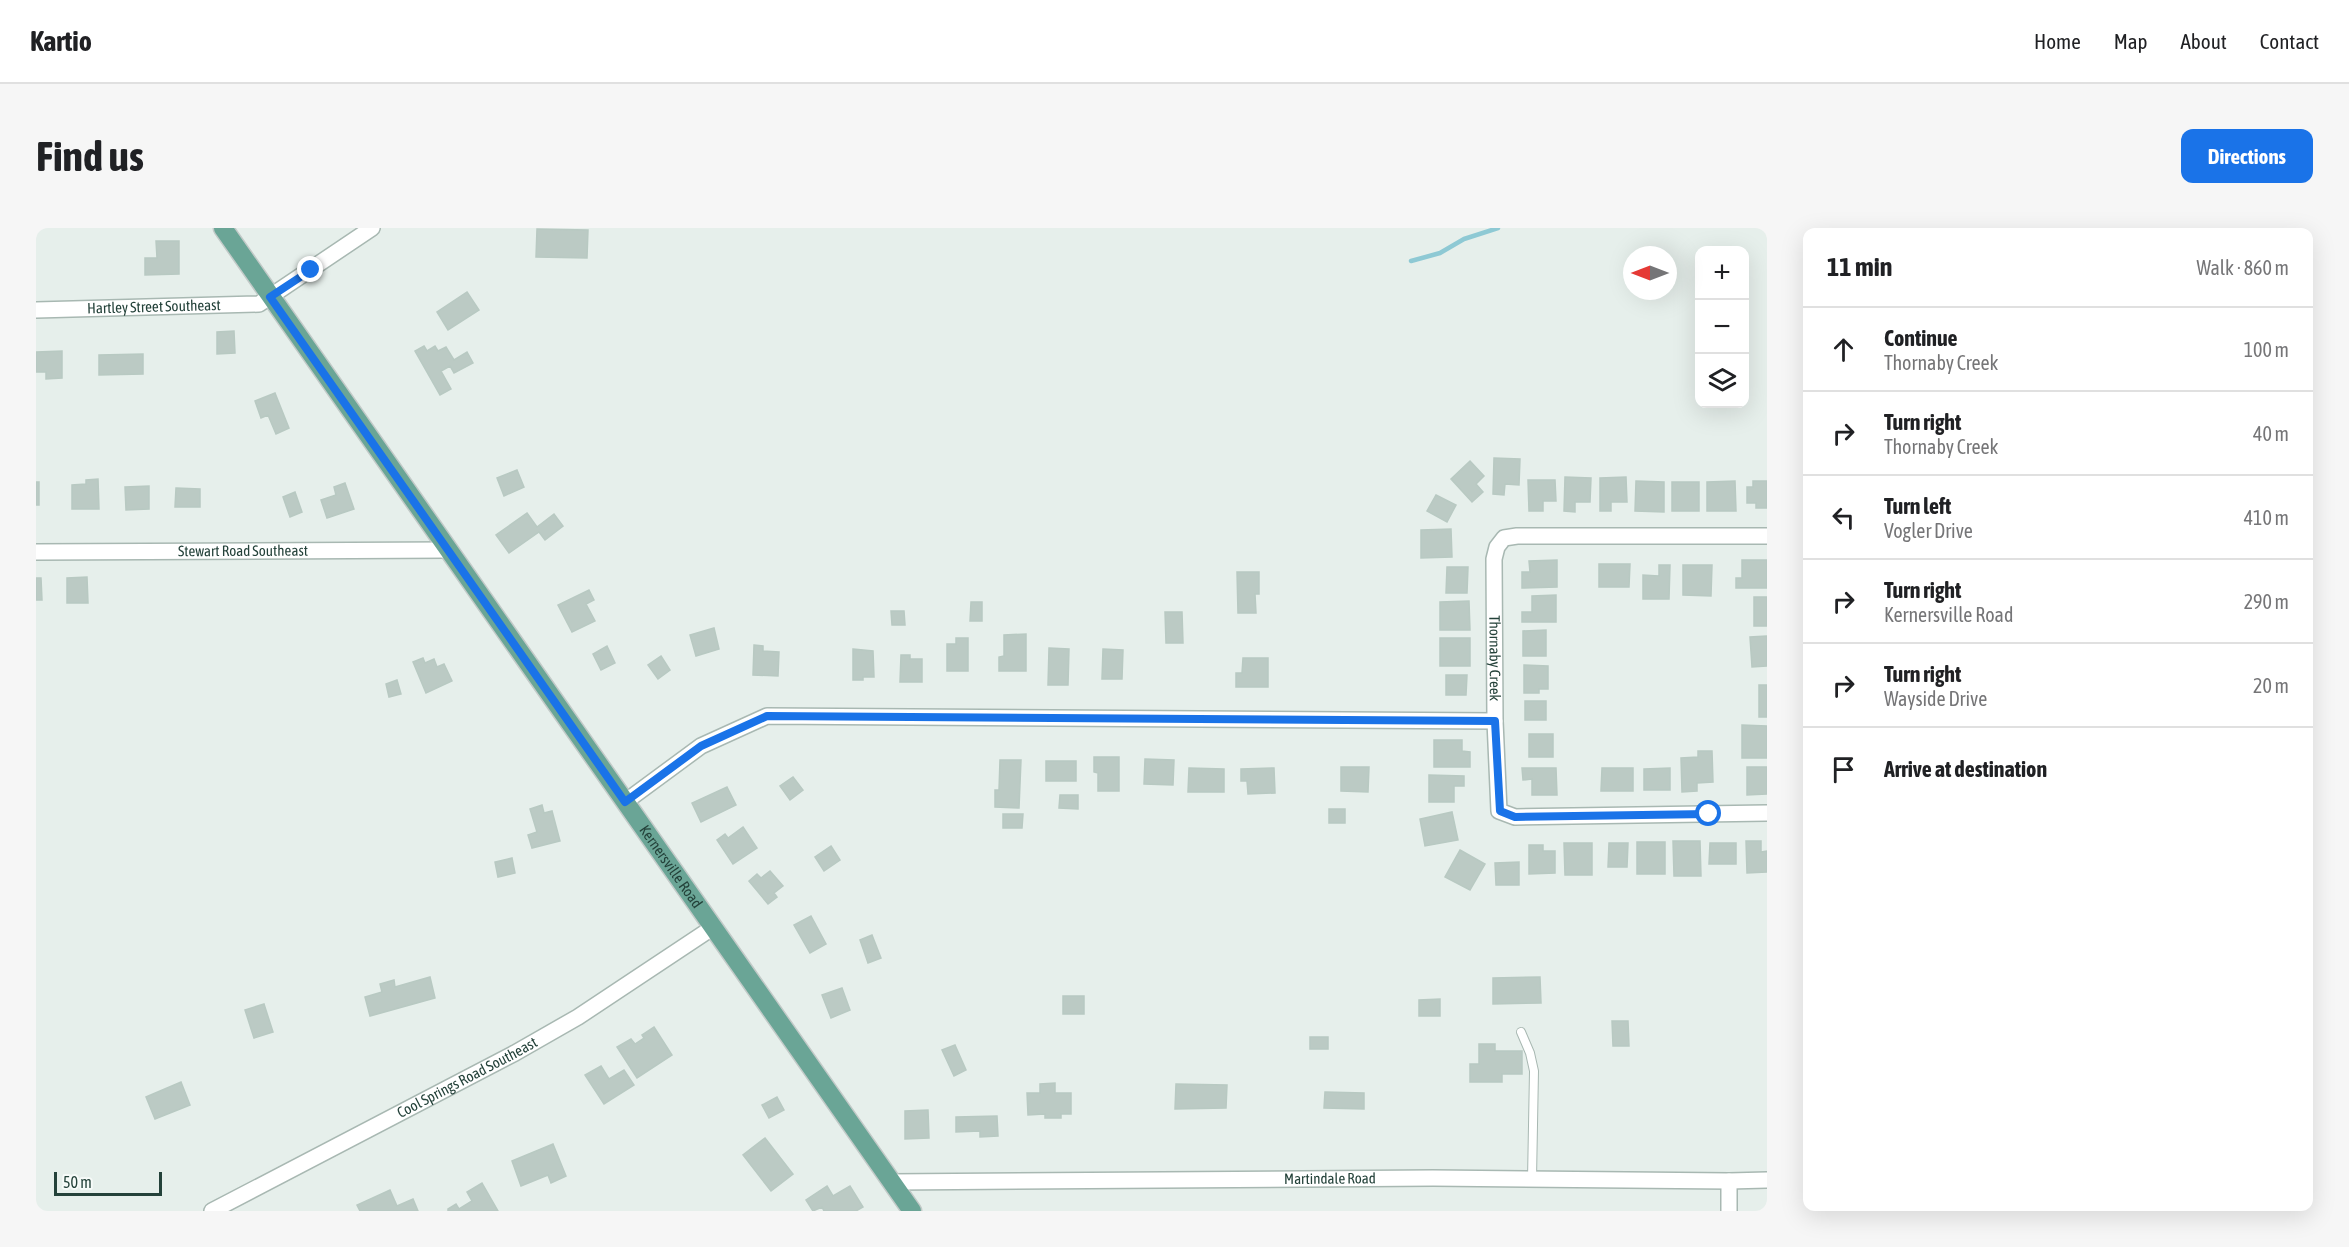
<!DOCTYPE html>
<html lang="en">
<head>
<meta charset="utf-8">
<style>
  :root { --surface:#fff; --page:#f6f6f6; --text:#202124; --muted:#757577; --line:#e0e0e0; --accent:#1a73e8 }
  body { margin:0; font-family:"Asap Condensed",sans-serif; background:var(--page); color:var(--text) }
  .controls { position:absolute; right:18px; top:18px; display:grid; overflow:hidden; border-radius:12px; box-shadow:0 6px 24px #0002 }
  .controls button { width:54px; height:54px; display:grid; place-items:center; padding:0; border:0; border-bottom:2px solid var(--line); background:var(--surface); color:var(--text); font:30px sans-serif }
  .compass { position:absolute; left:1587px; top:18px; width:54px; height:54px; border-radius:50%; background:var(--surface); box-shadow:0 6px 24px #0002; rotate:270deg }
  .scale { position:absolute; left:18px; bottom:15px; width:108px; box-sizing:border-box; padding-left:6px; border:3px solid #24423a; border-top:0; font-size:16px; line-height:21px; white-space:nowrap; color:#24423a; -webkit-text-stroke:4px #f7fbf9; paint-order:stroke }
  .stop { position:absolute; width:18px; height:18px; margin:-14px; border:4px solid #1a73e8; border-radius:50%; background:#fff }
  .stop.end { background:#1a73e8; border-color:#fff; box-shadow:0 2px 6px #0008 }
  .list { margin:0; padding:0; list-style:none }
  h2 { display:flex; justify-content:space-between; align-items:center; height:78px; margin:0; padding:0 24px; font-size:26px }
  h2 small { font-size:20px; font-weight:400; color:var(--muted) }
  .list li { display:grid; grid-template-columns:39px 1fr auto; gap:18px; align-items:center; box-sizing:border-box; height:84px; padding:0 24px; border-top:2px solid var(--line) }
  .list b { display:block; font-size:22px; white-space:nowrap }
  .list p { margin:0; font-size:20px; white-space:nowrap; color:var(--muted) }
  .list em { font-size:20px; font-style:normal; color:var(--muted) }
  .icon { flex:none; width:33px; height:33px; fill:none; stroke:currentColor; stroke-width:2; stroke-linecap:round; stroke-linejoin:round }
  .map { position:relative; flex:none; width:1731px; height:983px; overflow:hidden; border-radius:12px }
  header { display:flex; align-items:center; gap:36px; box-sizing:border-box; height:84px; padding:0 30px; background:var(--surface); border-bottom:2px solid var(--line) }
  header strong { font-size:28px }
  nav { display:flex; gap:33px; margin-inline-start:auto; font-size:21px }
  .intro { display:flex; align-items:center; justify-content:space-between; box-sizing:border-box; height:144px; padding:0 36px }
  h1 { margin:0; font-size:42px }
  .button { padding:15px 27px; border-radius:12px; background:var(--accent); color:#fff; font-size:21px; font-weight:700 }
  main { display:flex; gap:36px; padding:0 36px }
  aside { flex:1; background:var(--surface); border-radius:12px; box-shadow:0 6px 24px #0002 }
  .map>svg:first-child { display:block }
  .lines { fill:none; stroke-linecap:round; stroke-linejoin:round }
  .stream { stroke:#8ec9d4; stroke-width:4.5 }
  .building { fill:#bbcac4; stroke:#b8c9c2; stroke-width:1.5 }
  .lane-casing { stroke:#a8b8b2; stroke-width:10 }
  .street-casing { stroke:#a8b8b2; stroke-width:18 }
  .primary-casing { stroke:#c2cac8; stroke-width:21 }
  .lane { stroke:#fff; stroke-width:8 }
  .street { stroke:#fff; stroke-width:15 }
  .primary { stroke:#6aa596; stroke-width:18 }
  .route { stroke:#1a73e8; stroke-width:8 }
  .labels { text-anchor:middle; stroke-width:6; stroke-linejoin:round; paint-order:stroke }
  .street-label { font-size:15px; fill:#24423a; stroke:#f7fbf9 }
</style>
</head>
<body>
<header>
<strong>Kartio</strong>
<nav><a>Home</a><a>Map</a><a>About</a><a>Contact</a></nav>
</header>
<div class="intro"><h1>Find us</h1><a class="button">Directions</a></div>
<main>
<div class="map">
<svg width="1731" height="983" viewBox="0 0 1731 983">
  <rect width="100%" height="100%" fill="#e6efeb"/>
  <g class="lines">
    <!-- stream -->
    <path class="stream" d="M 1375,33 L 1404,25 L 1428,11 L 1462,0"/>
  </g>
  <!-- building -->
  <path class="building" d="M 501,1 L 552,2 L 551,30 L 500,29 Z
    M 120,13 L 143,13 L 143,46 L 109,47 L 109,30 L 121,30 Z
    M 431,64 L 443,82 L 412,102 L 401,84 Z
    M 198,103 L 199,125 L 181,126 L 181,104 Z
    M 388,118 L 391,123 L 399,118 L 402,123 L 410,119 L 418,132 L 431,124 L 437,135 L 418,145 L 414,138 L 405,143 L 415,161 L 404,167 L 379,123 Z
    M 26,123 L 26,150 L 10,151 L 10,144 L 0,144 L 0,124 Z
    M 107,126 L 107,146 L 63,147 L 63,127 Z
    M 239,165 L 253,200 L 240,206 L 232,187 L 225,190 L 219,173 Z
    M 1458,230 L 1484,231 L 1483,257 L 1469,256 L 1468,267 L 1457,266 Z
    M 1434,233 L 1448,248 L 1440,256 L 1447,264 L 1436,274 L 1415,251 Z
    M 481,242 L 488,259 L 468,268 L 461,250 Z
    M 1529,249 L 1555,250 L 1554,274 L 1539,274 L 1539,284 L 1528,283 Z
    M 1590,249 L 1591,274 L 1575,274 L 1575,283 L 1564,283 L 1564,250 Z
    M 62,251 L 63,281 L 36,281 L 36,257 L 50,256 L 50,252 Z
    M 1492,252 L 1519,252 L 1520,273 L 1507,273 L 1507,283 L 1493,283 Z
    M 1600,253 L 1628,254 L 1628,284 L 1599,283 Z
    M 1699,253 L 1700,283 L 1671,283 L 1671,254 Z
    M 1717,253 L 1731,253 L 1731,280 L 1720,280 L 1720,275 L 1711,275 L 1711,259 L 1717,259 Z
    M 0,254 L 3,254 L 3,277 L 0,277 Z
    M 1636,254 L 1663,254 L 1663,283 L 1636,283 Z
    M 309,255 L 318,281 L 291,290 L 285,272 L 300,267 L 298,259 Z
    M 113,258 L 113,281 L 90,282 L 89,259 Z
    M 140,260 L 164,261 L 164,279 L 139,279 Z
    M 259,264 L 266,284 L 254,289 L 247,269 Z
    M 1400,267 L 1420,277 L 1411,294 L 1391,283 Z
    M 491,285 L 501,299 L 518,286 L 527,298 L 509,312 L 503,304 L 473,325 L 460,307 Z
    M 1415,301 L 1416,329 L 1385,330 L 1385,302 Z
    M 1521,332 L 1521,359 L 1486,360 L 1486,344 L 1494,344 L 1493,333 Z
    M 1706,332 L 1731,332 L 1731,360 L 1700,360 L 1700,350 L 1706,350 Z
    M 1563,336 L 1594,336 L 1593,359 L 1563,359 Z
    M 1623,337 L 1634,337 L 1633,371 L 1607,371 L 1607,347 L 1623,348 Z
    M 1647,337 L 1676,337 L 1675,368 L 1647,367 Z
    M 1411,339 L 1432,339 L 1431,365 L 1410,365 Z
    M 1201,344 L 1223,344 L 1223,366 L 1219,366 L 1220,385 L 1202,385 Z
    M 51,349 L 52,375 L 31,375 L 31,350 Z
    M 0,350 L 5,350 L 6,372 L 0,372 Z
    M 553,362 L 558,372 L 550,376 L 559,393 L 536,404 L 522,377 Z
    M 1520,367 L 1520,394 L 1486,394 L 1486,384 L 1496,384 L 1496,368 Z
    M 1718,369 L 1731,369 L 1731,398 L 1718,398 Z
    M 1433,373 L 1434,402 L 1404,402 L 1404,374 Z
    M 935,374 L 946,374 L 946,393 L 934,393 Z
    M 855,383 L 868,383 L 869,397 L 856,397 Z
    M 1129,384 L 1146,384 L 1147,415 L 1130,415 Z
    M 678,400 L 683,421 L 660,428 L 654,407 Z
    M 1510,402 L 1510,428 L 1487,428 L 1487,403 Z
    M 990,406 L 990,443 L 963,443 L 963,429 L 968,428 L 968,407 Z
    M 1731,408 L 1731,438 L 1716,439 L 1714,409 Z
    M 920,410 L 932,410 L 932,443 L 911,443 L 911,416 L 920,416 Z
    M 1404,410 L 1434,410 L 1434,438 L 1404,438 Z
    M 718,417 L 727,418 L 727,423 L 743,424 L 742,448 L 717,447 Z
    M 571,418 L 579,435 L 565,442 L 557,426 Z
    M 1013,420 L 1033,421 L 1032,457 L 1012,457 Z
    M 817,421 L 837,423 L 838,449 L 827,449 L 827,452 L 817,452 Z
    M 1067,421 L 1087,422 L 1086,451 L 1066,451 Z
    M 865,427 L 874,427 L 874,431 L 886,431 L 886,454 L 864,454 Z
    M 625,428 L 634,442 L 622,451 L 612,437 Z
    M 387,430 L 389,435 L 398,431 L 401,439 L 408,436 L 416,453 L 390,465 L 377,434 Z
    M 1207,430 L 1232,430 L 1232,459 L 1200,459 L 1200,445 L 1206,445 Z
    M 1488,437 L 1512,438 L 1512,461 L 1503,461 L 1503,465 L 1488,465 Z
    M 1410,447 L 1431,447 L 1430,467 L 1410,467 Z
    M 361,452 L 365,466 L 353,469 L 350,456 Z
    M 1723,457 L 1731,457 L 1731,489 L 1723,489 Z
    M 1489,473 L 1510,473 L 1510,492 L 1489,492 Z
    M 1706,497 L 1731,498 L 1731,530 L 1706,530 Z
    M 1493,506 L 1517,506 L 1517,529 L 1493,529 Z
    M 1398,512 L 1426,512 L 1426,523 L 1434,524 L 1434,539 L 1398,539 Z
    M 1662,523 L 1676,523 L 1677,554 L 1661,555 L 1661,563 L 1646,564 L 1645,530 L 1662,529 Z
    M 1058,529 L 1083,529 L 1083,563 L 1062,563 L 1062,545 L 1058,544 Z
    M 1109,531 L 1138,532 L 1137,557 L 1108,556 Z
    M 964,532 L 985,532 L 983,580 L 959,579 L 959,562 L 963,562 Z
    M 1010,533 L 1040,533 L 1040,553 L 1010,553 Z
    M 1305,539 L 1333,539 L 1332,564 L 1305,563 Z
    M 1711,539 L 1731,539 L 1731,566 L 1711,567 Z
    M 1153,540 L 1188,541 L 1188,564 L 1152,564 Z
    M 1238,540 L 1239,565 L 1212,566 L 1211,553 L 1205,553 L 1205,541 Z
    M 1486,540 L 1520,540 L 1521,567 L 1496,567 L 1496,551 L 1487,552 Z
    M 1566,540 L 1597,540 L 1597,563 L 1565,563 Z
    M 1634,540 L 1634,562 L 1608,562 L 1608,541 Z
    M 1393,547 L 1428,548 L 1428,558 L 1418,558 L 1418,574 L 1393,574 Z
    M 757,549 L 767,562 L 754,572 L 744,558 Z
    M 691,559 L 700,577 L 665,594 L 656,575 Z
    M 1024,567 L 1042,567 L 1042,581 L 1023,580 Z
    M 506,577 L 508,585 L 516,583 L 524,613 L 496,620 L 492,607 L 501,604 L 494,581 Z
    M 1293,581 L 1309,581 L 1309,595 L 1293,595 Z
    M 1416,584 L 1422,612 L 1389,618 L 1384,591 Z
    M 967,586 L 987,586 L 986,600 L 967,600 Z
    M 707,599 L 721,620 L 697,636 L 681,612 L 689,606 L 692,610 Z
    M 1637,613 L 1664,613 L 1665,648 L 1638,648 Z
    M 1710,613 L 1725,613 L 1725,624 L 1731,623 L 1731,644 L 1711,645 Z
    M 1601,614 L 1629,614 L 1629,646 L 1601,646 Z
    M 1528,615 L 1556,615 L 1556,647 L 1529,647 Z
    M 1573,615 L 1592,615 L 1591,639 L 1572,639 Z
    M 1674,615 L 1700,615 L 1700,636 L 1673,636 Z
    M 1493,617 L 1507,617 L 1507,623 L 1519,623 L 1519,645 L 1493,646 Z
    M 795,618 L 804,632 L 788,643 L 779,629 Z
    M 1424,622 L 1449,636 L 1434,662 L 1409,649 Z
    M 476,630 L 479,645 L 462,649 L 459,634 Z
    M 1483,634 L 1483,657 L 1460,657 L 1459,635 Z
    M 734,643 L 747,658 L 738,665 L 741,669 L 732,676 L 713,653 L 721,646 L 725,650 Z
    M 775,688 L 790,716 L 774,725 L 758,697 Z
    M 836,707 L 845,730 L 832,735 L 824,712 Z
    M 394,749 L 399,770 L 334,788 L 329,769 L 346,764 L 344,756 L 358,752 L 359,759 Z
    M 1504,749 L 1505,775 L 1457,776 L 1457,750 Z
    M 806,760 L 814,782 L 795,790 L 786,767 Z
    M 1027,768 L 1048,768 L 1048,786 L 1027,786 Z
    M 1404,771 L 1404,788 L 1383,788 L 1383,772 Z
    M 228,776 L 237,804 L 218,810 L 209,782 Z
    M 1576,793 L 1592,793 L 1593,818 L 1577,818 Z
    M 618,799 L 636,827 L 601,850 L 581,819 L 595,811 L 599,816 L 608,810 L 606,807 Z
    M 1274,809 L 1292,809 L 1292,821 L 1274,821 Z
    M 1443,816 L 1459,816 L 1459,823 L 1486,823 L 1486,846 L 1466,846 L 1466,854 L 1434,854 L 1434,836 L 1443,836 Z
    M 919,817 L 930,842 L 918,848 L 906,822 Z
    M 565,838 L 573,851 L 588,842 L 598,857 L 568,876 L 549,847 Z
    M 145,854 L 154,877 L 119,891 L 110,869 Z
    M 1019,855 L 1019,865 L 1035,865 L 1035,886 L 1025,886 L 1025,890 L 1009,890 L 1009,886 L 992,887 L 991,865 L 1004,865 L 1004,856 Z
    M 1140,856 L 1191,857 L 1190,880 L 1139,881 Z
    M 1289,864 L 1328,865 L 1328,881 L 1288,880 Z
    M 741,869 L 748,882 L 733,890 L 726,877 Z
    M 892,882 L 893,910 L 869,911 L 869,883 Z
    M 961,888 L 962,908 L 944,909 L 944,903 L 920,904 L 920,889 Z
    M 729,910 L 757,946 L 735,963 L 707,927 Z
    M 517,916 L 530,948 L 515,955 L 512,947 L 485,958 L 476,933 Z
    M 446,955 L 462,983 L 412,983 L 412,981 L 420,976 L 423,981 L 436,973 L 431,964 Z
    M 791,958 L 797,968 L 814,958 L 827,979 L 820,983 L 788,983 L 786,979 L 777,983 L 770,972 Z
    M 354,962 L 361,978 L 377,971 L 382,983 L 324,983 L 321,977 Z"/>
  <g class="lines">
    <!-- lane casing -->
    <g class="lane-casing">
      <path id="lane" d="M 1485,804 L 1494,825 L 1498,843 L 1496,951"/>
    </g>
    <!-- street casing -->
    <g class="street-casing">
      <g id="street">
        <path id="s1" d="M 0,82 L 223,76 L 336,0"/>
        <path id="s2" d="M 1731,308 L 1481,308 L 1468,310 L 1461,319 L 1458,331 L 1459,493 L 1463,583 L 1479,589 L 1731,585"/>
        <path id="s3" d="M 0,324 L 413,322"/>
        <path d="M 589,574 L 665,518 L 731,488 L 1459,493"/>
        <path d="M 1693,953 L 1693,983"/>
        <path id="s4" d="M 856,954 L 1397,950 L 1693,953 L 1731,952"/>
        <path id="s5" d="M 176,983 L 479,825 L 542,789 L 676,700"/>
      </g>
    </g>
    <!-- primary casing -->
    <g class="primary-casing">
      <g id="primary">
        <path id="s6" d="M 187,0 L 876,983"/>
      </g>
    </g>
    <!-- lane -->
    <use href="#lane" class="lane"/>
    <!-- street -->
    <use href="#street" class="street"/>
    <!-- primary -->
    <use href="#primary" class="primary"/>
  </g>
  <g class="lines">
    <!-- route -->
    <path class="route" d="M 275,42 L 234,69 L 589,574 L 665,518 L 731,488 L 1459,493 L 1464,583 L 1479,589 L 1673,586"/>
  </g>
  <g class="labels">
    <!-- street labels -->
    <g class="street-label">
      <text dy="5" stroke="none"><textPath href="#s1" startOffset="118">Hartley Street Southeast</textPath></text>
      <text dy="5" stroke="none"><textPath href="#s3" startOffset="207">Stewart Road Southeast</textPath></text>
      <text dy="5" stroke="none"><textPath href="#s2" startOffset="386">Thornaby Creek</textPath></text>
      <text dy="5" stroke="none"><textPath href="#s6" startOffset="780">Kernersville Road</textPath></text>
      <text dy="5" stroke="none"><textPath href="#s5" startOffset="288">Cool Springs Road Southeast</textPath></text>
      <text dy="5" stroke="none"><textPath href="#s4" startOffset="438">Martindale Road</textPath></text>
    </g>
  </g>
</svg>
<div class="controls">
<button>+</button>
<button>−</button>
<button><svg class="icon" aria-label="layers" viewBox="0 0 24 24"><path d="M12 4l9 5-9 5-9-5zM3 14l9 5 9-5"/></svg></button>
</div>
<svg class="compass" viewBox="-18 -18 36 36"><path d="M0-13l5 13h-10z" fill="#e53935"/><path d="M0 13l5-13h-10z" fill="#757577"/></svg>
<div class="scale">50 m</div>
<div class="stop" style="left:1673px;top:586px"></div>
<div class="stop end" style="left:275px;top:42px"></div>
</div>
<aside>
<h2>11 min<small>Walk · 860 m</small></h2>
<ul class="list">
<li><svg class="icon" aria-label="ahead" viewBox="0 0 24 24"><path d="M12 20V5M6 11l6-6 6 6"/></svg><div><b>Continue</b><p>Thornaby Creek</p></div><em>100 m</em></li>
<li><svg class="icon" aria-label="right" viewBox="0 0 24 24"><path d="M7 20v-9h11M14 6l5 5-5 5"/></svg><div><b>Turn right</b><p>Thornaby Creek</p></div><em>40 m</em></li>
<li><svg class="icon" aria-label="left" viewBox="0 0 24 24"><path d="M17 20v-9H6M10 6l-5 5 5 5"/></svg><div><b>Turn left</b><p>Vogler Drive</p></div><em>410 m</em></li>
<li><svg class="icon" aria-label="right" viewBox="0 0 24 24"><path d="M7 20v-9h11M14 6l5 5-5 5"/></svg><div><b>Turn right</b><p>Kernersville Road</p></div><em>290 m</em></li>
<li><svg class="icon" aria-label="right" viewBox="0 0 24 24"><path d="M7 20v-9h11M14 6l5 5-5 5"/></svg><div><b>Turn right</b><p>Wayside Drive</p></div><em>20 m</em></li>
<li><svg class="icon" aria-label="arrive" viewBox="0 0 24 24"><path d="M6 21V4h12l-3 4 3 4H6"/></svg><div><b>Arrive at destination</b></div></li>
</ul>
</aside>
</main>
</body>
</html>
